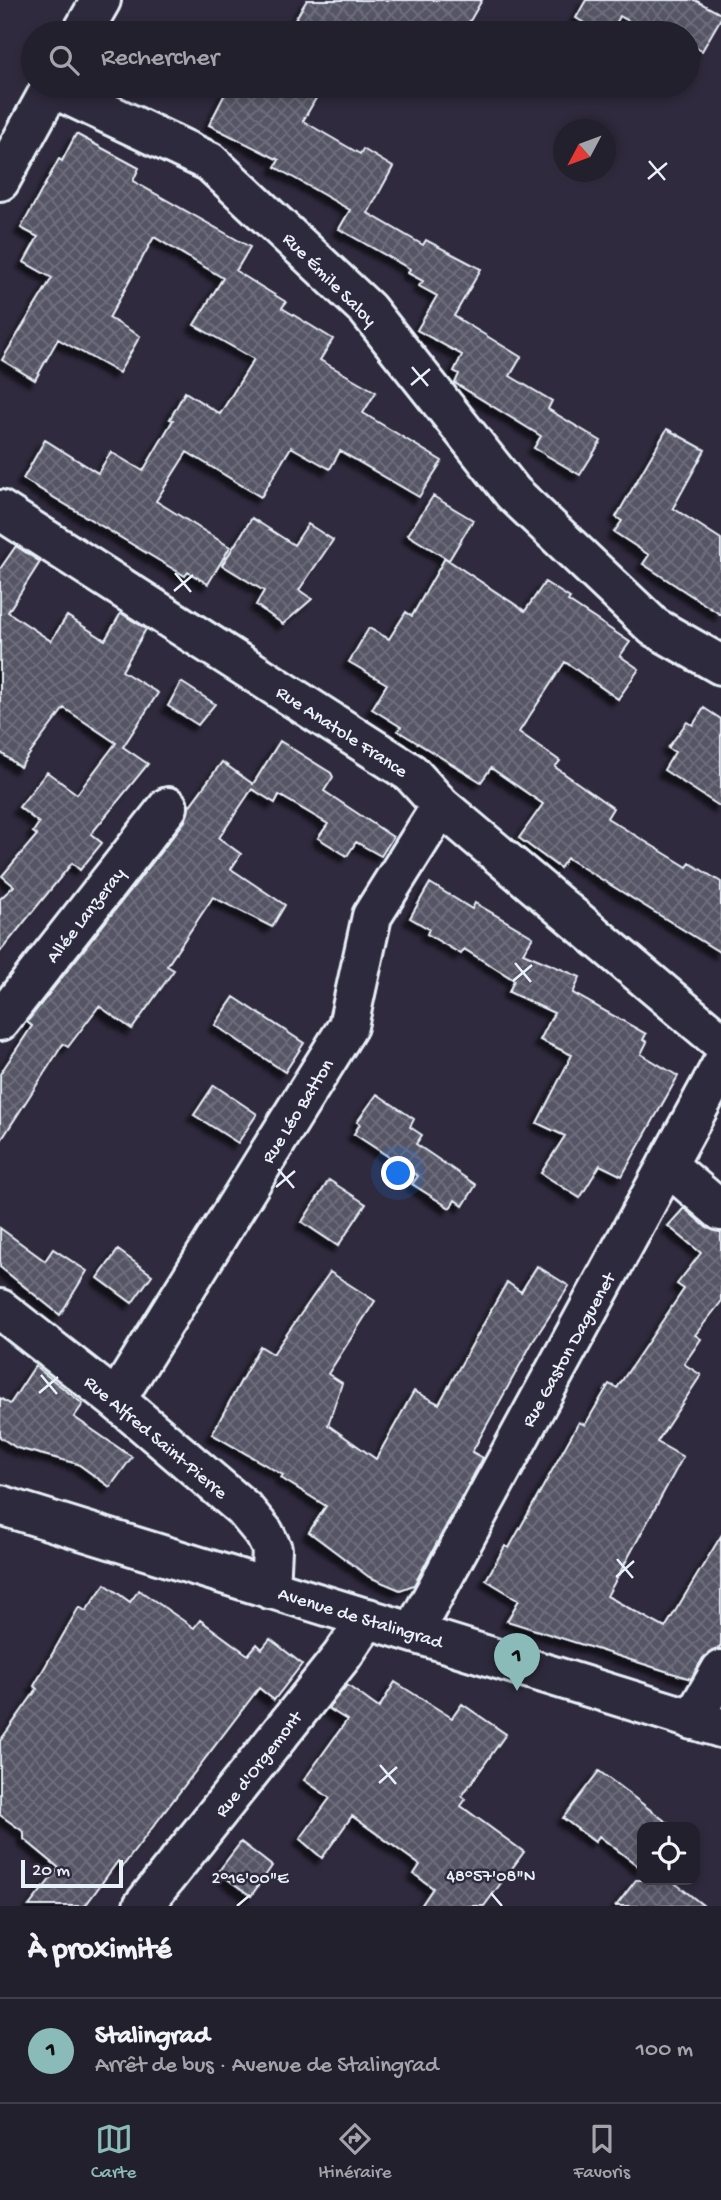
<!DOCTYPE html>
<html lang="fr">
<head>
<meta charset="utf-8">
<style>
  :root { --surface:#23202e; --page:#2f2d3a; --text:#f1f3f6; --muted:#a3a3aa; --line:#403e4a; --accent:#8bbbb9 }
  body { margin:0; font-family:"Gochi Hand",sans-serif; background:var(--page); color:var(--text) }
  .controls { position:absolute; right:21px; bottom:21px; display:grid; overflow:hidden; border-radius:14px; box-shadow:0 4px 10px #0003 }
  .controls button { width:63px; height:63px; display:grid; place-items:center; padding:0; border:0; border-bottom:2px solid var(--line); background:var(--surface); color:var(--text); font:35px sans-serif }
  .compass { position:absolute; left:553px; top:119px; width:63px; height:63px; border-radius:50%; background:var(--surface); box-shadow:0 4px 10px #0003; rotate:229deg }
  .scale { position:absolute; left:21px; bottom:18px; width:102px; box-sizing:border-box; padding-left:7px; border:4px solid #e8f1f8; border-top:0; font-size:19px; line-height:24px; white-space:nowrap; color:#e8f1f8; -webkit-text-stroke:5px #2f2a3d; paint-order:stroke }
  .you { position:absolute; left:399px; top:1174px; width:24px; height:24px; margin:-18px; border:5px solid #fff; border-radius:50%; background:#1a73e8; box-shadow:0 0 0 10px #1a73e833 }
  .badge { display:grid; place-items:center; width:46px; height:46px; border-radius:50%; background:var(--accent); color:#111; font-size:23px; font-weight:700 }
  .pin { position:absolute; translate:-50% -58px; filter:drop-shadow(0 2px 4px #0008) }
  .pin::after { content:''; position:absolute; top:37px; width:24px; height:21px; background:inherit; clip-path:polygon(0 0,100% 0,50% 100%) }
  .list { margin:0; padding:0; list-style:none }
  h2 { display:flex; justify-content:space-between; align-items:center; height:91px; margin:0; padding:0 28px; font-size:30px }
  h2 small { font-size:23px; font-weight:400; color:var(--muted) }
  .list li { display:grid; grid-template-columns:46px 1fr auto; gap:21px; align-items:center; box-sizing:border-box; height:105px; padding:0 28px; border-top:2px solid var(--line) }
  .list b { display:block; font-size:26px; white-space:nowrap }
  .list p { margin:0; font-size:23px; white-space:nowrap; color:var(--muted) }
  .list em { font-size:23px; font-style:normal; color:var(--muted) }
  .icon { flex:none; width:38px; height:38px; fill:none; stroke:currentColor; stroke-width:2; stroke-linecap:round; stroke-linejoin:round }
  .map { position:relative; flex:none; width:721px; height:1906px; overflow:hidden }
  .search { position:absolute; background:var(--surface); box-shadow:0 4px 10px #0003; left:21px; right:21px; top:21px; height:77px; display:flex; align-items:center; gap:18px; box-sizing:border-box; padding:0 24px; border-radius:38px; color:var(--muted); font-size:26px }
  .sheet { height:196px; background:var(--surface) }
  nav { display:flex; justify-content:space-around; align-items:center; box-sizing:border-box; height:98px; border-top:2px solid var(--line); background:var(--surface); font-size:19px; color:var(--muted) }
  nav a { display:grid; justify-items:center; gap:4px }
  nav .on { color:var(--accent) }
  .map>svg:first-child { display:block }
  .building { fill:url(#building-cross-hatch); stroke:#e8f1f8; stroke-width:2; filter:url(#shadow) }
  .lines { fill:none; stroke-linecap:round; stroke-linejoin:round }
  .minor-casing { stroke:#e8f1f8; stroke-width:44 }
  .major-casing { stroke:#e8f1f8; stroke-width:44 }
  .minor { stroke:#2f2a3d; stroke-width:38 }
  .major { stroke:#2f2a3d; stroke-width:38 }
  .ticks { fill:none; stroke:#e8f1f8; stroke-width:2.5 }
  .labels { text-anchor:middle; stroke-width:5; stroke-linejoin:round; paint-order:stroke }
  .street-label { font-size:19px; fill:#e8f1f8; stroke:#2f2a3d }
  .ticks-label { font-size:18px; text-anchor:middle; fill:#e8f1f8; stroke:#2f2a3d; stroke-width:5; stroke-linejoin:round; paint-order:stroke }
</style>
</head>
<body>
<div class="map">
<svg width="721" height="1906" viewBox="0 0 721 1906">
  <defs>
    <pattern id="building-cross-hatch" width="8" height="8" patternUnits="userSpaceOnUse" patternTransform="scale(1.75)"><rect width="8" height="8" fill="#575565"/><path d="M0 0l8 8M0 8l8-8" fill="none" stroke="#6f6e7c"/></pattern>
    <filter id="shadow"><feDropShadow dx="-6" dy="6" stdDeviation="2" flood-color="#0009"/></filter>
  </defs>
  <rect width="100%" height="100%" fill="#2f2a3d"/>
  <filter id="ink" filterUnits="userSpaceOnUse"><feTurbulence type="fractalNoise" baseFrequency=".0143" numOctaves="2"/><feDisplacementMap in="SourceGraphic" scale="14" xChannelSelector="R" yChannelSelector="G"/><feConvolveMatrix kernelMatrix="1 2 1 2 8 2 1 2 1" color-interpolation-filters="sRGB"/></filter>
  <g filter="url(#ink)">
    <!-- building -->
    <path class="building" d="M 307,0 L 482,0 L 463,33 L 287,33 Z
      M 586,0 L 695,0 L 721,14 L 721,18 L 702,51 L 688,43 L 688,33 L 670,33 L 654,24 L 649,32 L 620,16 L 611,33 L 601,33 L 576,18 Z
      M 229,86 L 323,86 L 303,121 L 360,154 L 363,149 L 393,167 L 368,213 L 423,245 L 426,240 L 481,269 L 454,316 L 521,357 L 510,376 L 552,401 L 548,409 L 601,441 L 580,475 L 534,448 L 541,436 L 455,383 L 459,374 L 454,371 L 462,355 L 417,330 L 437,296 L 419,286 L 423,281 L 408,273 L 410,269 L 339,229 L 350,210 L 275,167 L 279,160 L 209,125 Z
      M 76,134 L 139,168 L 133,181 L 250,247 L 236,271 L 286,302 L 282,308 L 333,339 L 320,360 L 376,392 L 363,413 L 442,461 L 419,497 L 340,451 L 330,469 L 291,447 L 261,497 L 187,452 L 156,501 L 230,547 L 208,584 L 188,572 L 185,576 L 23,479 L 45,440 L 98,473 L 111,452 L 143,471 L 173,420 L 170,419 L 185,392 L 220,414 L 254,359 L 194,325 L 223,278 L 154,237 L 109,318 L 140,336 L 119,373 L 58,339 L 35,380 L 2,360 L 52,278 L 24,262 L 38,237 L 21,228 L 59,159 L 62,161 Z
      M 667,429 L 705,450 L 673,508 L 721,539 L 721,615 L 643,564 L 649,555 L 614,532 L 622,521 L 616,517 Z
      M 433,496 L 473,520 L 449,560 L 408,535 Z
      M 252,518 L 294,545 L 308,524 L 333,540 L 299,590 L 312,599 L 283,624 L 256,605 L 264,591 L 222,565 Z
      M 16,546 L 40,562 L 8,612 L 51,641 L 67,616 L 105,640 L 121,613 L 146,629 L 122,671 L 158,693 L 123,747 L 148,764 L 91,834 L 102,843 L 80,870 L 72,863 L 0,952 L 0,899 L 14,886 L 2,876 L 37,835 L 33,832 L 39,823 L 19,807 L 47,772 L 77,794 L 116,743 L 64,708 L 20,767 L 0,752 L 0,569 Z
      M 445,558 L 525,611 L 545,582 L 570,598 L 568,601 L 630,642 L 620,656 L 639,669 L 618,699 L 565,662 L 519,732 L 560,761 L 555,767 L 613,808 L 607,818 L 687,867 L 690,863 L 721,882 L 721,953 L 567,858 L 560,868 L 519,838 L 543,804 L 491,768 L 481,782 L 398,731 L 401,727 L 372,709 L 387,684 L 349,662 L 369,628 L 389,639 L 406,612 L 412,616 Z
      M 181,682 L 215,704 L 198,725 L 168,706 Z
      M 704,708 L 721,719 L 721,807 L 664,770 L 675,752 L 668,748 L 687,722 L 693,725 Z
      M 280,741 L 331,773 L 333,777 L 324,791 L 393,837 L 381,856 L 356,842 L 347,856 L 318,838 L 328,824 L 279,795 L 275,803 L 252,789 L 219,838 L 241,854 L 231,869 L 285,905 L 272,927 L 213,897 L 167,966 L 174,970 L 132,1029 L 99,1006 L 68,1047 L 63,1044 L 0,1142 L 0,1074 L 32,1026 L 27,1022 L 185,821 L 189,807 L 222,762 L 253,784 Z
      M 430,883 L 472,909 L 475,903 L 533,937 L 523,953 L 580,977 L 573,993 L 646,1034 L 643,1040 L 647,1042 L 641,1054 L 678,1076 L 622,1176 L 600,1165 L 580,1198 L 541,1173 L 565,1136 L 537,1123 L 572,1055 L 540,1040 L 554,1013 L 509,992 L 514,980 L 464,949 L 461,954 L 427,934 L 429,929 L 410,918 Z
      M 234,997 L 304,1043 L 285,1072 L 215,1025 Z
      M 214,1085 L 257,1114 L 238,1143 L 194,1115 Z
      M 377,1094 L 414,1119 L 410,1127 L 422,1135 L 416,1144 L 476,1185 L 463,1206 L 455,1200 L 450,1208 L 412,1184 L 418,1176 L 354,1134 L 360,1124 L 357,1122 Z
      M 329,1180 L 366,1204 L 338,1246 L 302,1222 Z
      M 684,1208 L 707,1228 L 721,1232 L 721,1302 L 695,1335 L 701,1339 L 684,1364 L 701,1375 L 657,1442 L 683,1457 L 607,1596 L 665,1628 L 721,1536 L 721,1646 L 703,1658 L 691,1679 L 507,1621 L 519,1600 L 486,1580 L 505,1546 L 509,1548 L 579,1422 L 585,1425 L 609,1384 L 617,1388 L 684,1289 L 677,1284 L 701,1253 L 668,1226 Z
      M 0,1228 L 45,1261 L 53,1249 L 87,1271 L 60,1315 L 0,1267 Z
      M 118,1250 L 152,1275 L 132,1303 L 98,1278 Z
      M 537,1266 L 569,1286 L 532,1343 L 472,1452 L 483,1458 L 414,1585 L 400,1590 L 369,1577 L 309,1532 L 326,1506 L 281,1478 L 283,1475 L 212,1434 L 260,1346 L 273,1354 L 330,1272 L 375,1301 L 328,1374 L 342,1383 L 328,1425 L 376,1459 L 414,1391 L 439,1404 L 507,1282 L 521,1292 Z
      M 35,1366 L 83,1404 L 74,1417 L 132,1457 L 110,1487 L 78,1464 L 17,1448 L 0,1437 L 0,1398 L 10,1404 Z
      M 105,1584 L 130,1602 L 139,1590 L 194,1628 L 200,1620 L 248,1655 L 257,1644 L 262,1649 L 270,1639 L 302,1664 L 274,1700 L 259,1688 L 123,1866 L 118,1861 L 85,1906 L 29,1906 L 59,1868 L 24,1839 L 24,1832 L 0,1815 L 0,1741 L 37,1689 L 34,1686 L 79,1607 L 86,1611 Z
      M 395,1682 L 452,1718 L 462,1704 L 506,1734 L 462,1796 L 466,1799 L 461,1806 L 524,1852 L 484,1906 L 421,1906 L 433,1888 L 414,1874 L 420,1865 L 352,1816 L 322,1858 L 300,1839 L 330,1798 L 304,1780 L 347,1720 L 328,1708 L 347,1685 L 379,1708 Z
      M 599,1771 L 673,1827 L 642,1827 L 642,1869 L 599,1836 L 595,1842 L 563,1818 Z
      M 241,1842 L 272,1866 L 251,1896 L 218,1872 Z
      M 636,1880 L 671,1880 L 704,1906 L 616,1906 Z"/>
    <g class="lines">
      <!-- minor casing -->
      <g class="minor-casing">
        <path id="minor" d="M 82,33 L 101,0
          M 51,87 L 210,162 L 367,309 L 513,493 L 654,627 L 721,665
          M 0,181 L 52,86
          M 0,510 L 411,773 L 441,806 L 721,1042
          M 0,1021 L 168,807
          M 667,1165 L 721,1211
          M 0,1309 L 116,1400 L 244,1509 L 264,1533 L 272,1549 L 270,1589
          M 116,1400 L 348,1026 L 372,916 L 441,806
          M 414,1631 L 721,1066
          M 692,1720 L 721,1670
          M 143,1906 L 342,1656 L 368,1618"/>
      </g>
      <!-- major casing -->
      <g class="major-casing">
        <path id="major" d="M 0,1505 L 721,1728"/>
      </g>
      <!-- minor -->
      <use href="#minor" class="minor"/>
      <!-- major -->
      <use href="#major" class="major"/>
    </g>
  </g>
  <!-- ticks -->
  <path class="ticks" d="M 649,161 L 665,180M 648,179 L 667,163M 412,367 L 428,386M 411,385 L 430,369M 175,573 L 191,592M 174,591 L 193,575M 515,963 L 531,982M 513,981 L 532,965M 278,1169 L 294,1188M 276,1187 L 295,1171M 41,1375 L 57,1394M 39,1393 L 58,1377M 617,1559 L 633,1578M 616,1577 L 634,1561M 380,1765 L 396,1784M 379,1783 L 397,1767M 491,1893 L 502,1906M 237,1906 L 250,1895"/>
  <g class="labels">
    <!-- street labels -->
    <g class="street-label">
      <text transform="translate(331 278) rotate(45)" y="7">Rue Émile Saloy</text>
      <text transform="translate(343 730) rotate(33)" y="7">Rue Anatole France</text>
      <text transform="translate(84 914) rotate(-52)" y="7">Allée Lanzeray</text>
      <text transform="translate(296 1110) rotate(-58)" y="7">Rue Léo Batton</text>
      <text transform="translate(567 1349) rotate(-61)" y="7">Rue Gaston Daguenet</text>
      <text transform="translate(157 1436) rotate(40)" y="7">Rue Alfred Saint-Pierre</text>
      <text transform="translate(361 1616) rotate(17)" y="7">Avenue de Stalingrad</text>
      <text transform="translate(257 1763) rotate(-52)" y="7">Rue d'Orgemont</text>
    </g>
  </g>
  <g class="ticks-label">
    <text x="491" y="1881">48°57'08"N</text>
    <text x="250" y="1883">2°16'00"E</text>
  </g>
</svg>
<div class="controls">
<button><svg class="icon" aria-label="locate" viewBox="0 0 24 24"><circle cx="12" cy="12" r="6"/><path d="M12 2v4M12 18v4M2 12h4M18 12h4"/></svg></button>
</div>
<svg class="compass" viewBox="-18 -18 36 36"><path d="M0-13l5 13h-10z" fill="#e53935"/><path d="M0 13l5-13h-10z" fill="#a3a3aa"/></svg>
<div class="scale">20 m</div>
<div class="you"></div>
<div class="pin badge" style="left:517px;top:1691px">1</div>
<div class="search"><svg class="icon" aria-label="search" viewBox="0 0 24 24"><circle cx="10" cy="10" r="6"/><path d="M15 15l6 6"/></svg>Rechercher</div>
</div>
<section class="sheet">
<h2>À proximité<small></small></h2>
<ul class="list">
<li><span class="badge">1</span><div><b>Stalingrad</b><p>Arrêt de bus · Avenue de Stalingrad</p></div><em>100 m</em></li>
</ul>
</section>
<nav>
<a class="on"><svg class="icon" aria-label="map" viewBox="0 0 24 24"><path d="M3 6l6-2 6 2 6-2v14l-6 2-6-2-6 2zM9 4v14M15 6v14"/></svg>Carte</a>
<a><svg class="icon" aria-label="directions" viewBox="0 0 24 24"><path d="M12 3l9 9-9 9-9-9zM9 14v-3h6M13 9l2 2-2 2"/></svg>Itinéraire</a>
<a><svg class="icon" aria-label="saved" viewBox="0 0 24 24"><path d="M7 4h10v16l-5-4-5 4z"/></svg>Favoris</a>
</nav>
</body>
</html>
